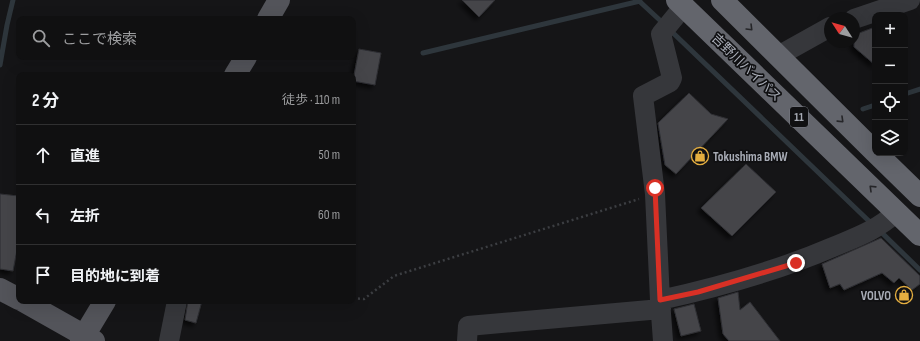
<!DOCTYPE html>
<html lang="ja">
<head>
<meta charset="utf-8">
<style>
  :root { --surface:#101011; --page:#1e1e1f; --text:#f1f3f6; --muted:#9c9d9f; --line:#303031 }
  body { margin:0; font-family:"Sofia Sans Condensed","Noto Sans JP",sans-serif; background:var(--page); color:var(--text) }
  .controls { position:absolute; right:12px; top:12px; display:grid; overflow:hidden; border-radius:8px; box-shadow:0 4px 16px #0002 }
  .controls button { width:36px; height:36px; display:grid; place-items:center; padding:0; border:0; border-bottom:1px solid var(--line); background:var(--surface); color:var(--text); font:20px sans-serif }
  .compass { position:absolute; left:824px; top:12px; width:36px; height:36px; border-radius:50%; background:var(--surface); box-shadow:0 4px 16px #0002; rotate:306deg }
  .stop { position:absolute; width:12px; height:12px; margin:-9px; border:3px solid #d93025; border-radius:50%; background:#fff }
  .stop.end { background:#d93025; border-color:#fff; box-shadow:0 1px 4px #0008 }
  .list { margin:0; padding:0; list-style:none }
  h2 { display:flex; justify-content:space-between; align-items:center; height:52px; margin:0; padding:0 16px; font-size:17px }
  h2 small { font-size:13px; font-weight:400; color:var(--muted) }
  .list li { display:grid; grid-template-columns:26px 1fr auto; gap:12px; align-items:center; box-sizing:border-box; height:60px; padding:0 16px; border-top:1px solid var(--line) }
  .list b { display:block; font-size:15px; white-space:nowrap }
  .list em { font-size:13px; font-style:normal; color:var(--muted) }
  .icon { flex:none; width:22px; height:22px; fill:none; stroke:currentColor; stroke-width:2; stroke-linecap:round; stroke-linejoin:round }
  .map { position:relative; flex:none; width:920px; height:341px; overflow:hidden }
  .search { position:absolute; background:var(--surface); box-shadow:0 4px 16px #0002; left:16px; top:16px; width:340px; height:44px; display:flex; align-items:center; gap:10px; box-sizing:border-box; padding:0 14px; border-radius:8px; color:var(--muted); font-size:15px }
  .panel { position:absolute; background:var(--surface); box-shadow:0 4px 16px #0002; left:16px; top:72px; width:340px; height:232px; border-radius:8px }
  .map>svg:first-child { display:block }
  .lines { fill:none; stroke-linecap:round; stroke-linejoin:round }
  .stream { stroke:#2e363c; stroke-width:5 }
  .building { fill:#44454a; stroke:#2f2f33; filter:url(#shadow) }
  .path { stroke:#3c3e42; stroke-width:2.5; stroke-dasharray:2 3; stroke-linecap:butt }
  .minor { stroke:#36373b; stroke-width:20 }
  .major { stroke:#53545a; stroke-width:22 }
  .highway { stroke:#63656c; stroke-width:22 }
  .oneway { stroke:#252528 }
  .route { stroke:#d93025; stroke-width:5 }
  .labels { text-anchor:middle; stroke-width:3.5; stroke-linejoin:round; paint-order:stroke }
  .shield { fill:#101012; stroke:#7a7d85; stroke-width:1 }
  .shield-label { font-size:12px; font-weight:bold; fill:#a8acb6 }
  .street-label { font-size:13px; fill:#a8acb6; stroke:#101012 }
  .poi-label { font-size:13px; font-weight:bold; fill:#a8acb6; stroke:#101012; text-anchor:start }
</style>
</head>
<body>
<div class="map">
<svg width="920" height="341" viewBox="0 0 920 341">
  <defs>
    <filter id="shadow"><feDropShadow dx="-3.5" dy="3.5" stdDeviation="2" flood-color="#0009"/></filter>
  </defs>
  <rect width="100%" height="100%" fill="#151517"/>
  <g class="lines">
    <!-- stream -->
    <path class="stream" d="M 638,0 L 664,24
      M 670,30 L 873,225
      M 423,53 L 640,1
      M 0,65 L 7,25 L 13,0
      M 905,94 L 920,89
      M 863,109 L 875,105
      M 879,230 L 920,270"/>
  </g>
  <!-- building -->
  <path class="building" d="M 462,0 L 495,0 L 479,17 Z
    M 875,27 L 875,65 L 854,47 L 854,35 Z
    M 359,49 L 381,53 L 375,85 L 353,81 Z
    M 689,93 L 711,114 L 728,119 L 676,174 L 665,165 L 658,123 Z
    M 746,164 L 776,192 L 732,236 L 701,208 Z
    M 0,194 L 19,196 L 19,239 L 13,271 L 0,269 Z
    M 881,238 L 920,276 L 920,284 L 912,290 L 899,278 L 894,283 L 882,273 L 844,290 L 840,284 L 830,288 L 822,264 Z
    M 738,292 L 740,310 L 750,302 L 780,341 L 729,341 L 723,334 L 718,298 Z
    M 188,301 L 202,301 L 196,323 L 185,320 Z
    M 694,304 L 701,331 L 681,336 L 674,309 Z"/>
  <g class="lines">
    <!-- path -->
    <path class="path" d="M 353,298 L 364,299 L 394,276 L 639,199"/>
    <!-- minor -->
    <path class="minor" d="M 854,19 L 910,0
      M 778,56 L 830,27
      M 660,300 L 655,194 L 643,96 L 670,82 L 672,78 L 661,34 L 684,6
      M 169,341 L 177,301
      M 467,341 L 468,326 L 661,309
      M 663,341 L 660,300 C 719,287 777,271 833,247 C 859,236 875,231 897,212"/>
    <!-- major -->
    <path class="major" d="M 268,19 L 279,0
      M 235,75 L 246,57
      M 0,289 L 19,299
      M 23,301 L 94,341
      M 81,341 L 105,301"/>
    <!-- highway -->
    <path class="highway" d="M 677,0 L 920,235
      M 722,0 L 875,152
      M 876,153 L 920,196"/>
  </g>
  <!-- one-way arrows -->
  <defs><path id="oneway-chevron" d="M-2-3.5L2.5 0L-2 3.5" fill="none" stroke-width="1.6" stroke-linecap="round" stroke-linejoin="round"/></defs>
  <g class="oneway">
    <use href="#oneway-chevron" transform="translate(750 28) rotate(45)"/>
    <use href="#oneway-chevron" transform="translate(841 120) rotate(44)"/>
    <use href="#oneway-chevron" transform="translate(872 188) rotate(-136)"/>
  </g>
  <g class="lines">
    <!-- route -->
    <path class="route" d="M 655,188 L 660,300 L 698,292 L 796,263"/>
  </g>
  <!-- icons -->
  <defs>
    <g id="shop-ring" transform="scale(0.9)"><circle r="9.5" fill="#101012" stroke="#e4ae40" stroke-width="1.5"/><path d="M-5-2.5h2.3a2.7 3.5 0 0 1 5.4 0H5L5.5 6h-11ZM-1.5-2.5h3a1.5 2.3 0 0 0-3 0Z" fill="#e4ae40"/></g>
  </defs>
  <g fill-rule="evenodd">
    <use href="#shop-ring" x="700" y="156"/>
    <use href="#shop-ring" x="904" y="295"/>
  </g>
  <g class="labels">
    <!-- shield labels -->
    <rect class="shield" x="790" y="107" width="18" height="20" rx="3"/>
    <g class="shield-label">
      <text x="799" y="121">11</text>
    </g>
    <!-- street labels -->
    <g class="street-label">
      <text transform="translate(747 67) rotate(44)" y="5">吉野川バイパス</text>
    </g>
    <!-- poi labels -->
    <g class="poi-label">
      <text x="713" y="161">Tokushima BMW</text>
      <text x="891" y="300" text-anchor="end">VOLVO</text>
    </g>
  </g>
</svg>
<div class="controls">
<button>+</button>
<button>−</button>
<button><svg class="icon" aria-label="locate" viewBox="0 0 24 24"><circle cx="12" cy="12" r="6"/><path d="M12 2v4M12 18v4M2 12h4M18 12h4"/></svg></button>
<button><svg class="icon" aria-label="layers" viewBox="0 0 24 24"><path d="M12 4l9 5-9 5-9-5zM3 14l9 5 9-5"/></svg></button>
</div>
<svg class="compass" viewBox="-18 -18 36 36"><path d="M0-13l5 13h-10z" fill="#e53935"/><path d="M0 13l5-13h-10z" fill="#9c9d9f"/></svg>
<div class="stop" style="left:655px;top:188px"></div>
<div class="stop end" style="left:796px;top:263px"></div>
<div class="search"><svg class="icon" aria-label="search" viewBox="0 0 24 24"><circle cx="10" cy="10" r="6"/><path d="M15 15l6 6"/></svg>ここで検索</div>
<section class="panel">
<h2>2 分<small>徒歩 · 110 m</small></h2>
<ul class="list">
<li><svg class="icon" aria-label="ahead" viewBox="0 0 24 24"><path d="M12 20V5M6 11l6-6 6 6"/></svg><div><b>直進</b></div><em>50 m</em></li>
<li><svg class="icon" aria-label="left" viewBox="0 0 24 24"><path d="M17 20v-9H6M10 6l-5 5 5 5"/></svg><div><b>左折</b></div><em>60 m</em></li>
<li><svg class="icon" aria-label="arrive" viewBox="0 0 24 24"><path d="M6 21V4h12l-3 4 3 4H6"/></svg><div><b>目的地に到着</b></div></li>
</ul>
</section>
</div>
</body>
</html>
